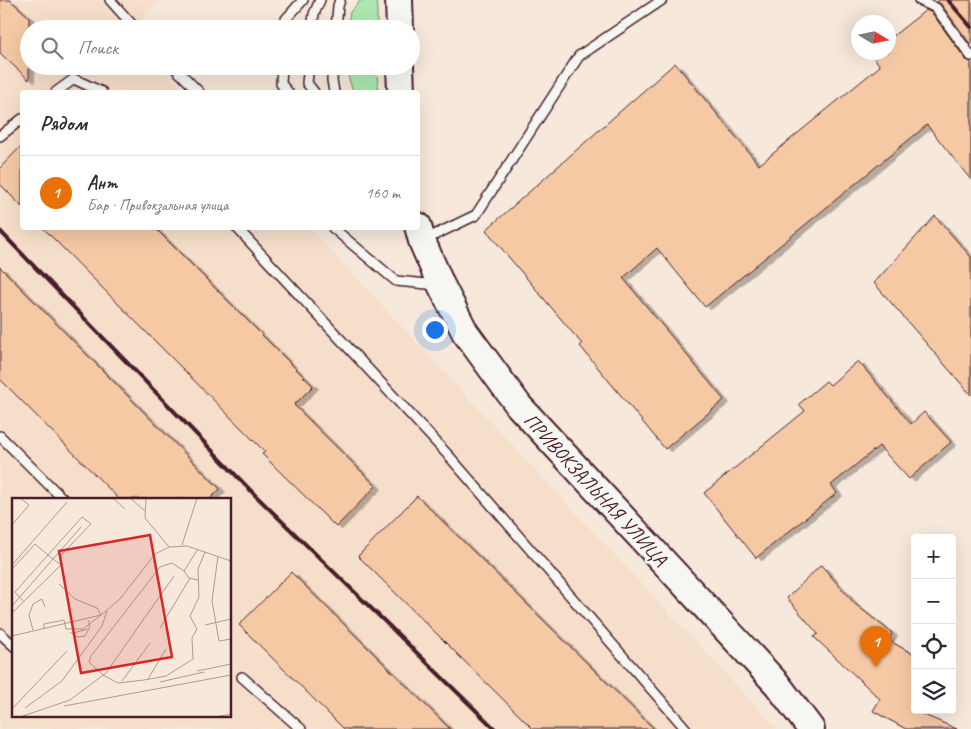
<!DOCTYPE html>
<html lang="ru">
<head>
<meta charset="utf-8">
<style>
  :root { --surface:#fff; --page:#f2f2f3; --text:#2b2b33; --muted:#7c7c81; --line:#e1e1e2; --accent:#d1495b }
  body { margin:0; font-family:Caveat,sans-serif; background:var(--page); color:var(--text) }
  .controls { position:absolute; right:15px; bottom:15px; display:grid; overflow:hidden; border-radius:5px; box-shadow:0 5px 20px #0002 }
  .controls button { width:45px; height:45px; display:grid; place-items:center; padding:0; border:0; border-bottom:1px solid var(--line); background:var(--surface); color:var(--text); font:25px sans-serif }
  .compass { position:absolute; left:851px; top:15px; width:45px; height:45px; border-radius:50%; background:var(--surface); box-shadow:0 5px 20px #0002; rotate:100deg }
  .you { position:absolute; left:434px; top:329px; width:18px; height:18px; margin:-12px; border:4px solid #fff; border-radius:50%; background:#1a73e8; box-shadow:0 0 0 8px #1a73e833 }
  .badge { display:grid; place-items:center; width:32px; height:32px; border-radius:50%; background:var(--accent); color:#fff; font-size:16px; font-weight:700 }
  .pin { position:absolute; translate:-50% -41px; filter:drop-shadow(0 1px 2px #0008) }
  .pin::after { content:''; position:absolute; top:26px; width:18px; height:15px; background:inherit; clip-path:polygon(0 0,100% 0,50% 100%) }
  .list { margin:0; padding:0; list-style:none }
  h2 { display:flex; justify-content:space-between; align-items:center; height:65px; margin:0; padding:0 20px; font-size:21px }
  h2 small { font-size:16px; font-weight:400; color:var(--muted) }
  .list li { display:grid; grid-template-columns:32px 1fr auto; gap:15px; align-items:center; box-sizing:border-box; height:75px; padding:0 20px; border-top:1px solid var(--line) }
  .list b { display:block; font-size:19px; white-space:nowrap }
  .list p { margin:0; font-size:16px; white-space:nowrap; color:var(--muted) }
  .list em { font-size:16px; font-style:normal; color:var(--muted) }
  .icon { flex:none; width:28px; height:28px; fill:none; stroke:currentColor; stroke-width:2; stroke-linecap:round; stroke-linejoin:round }
  .map { position:relative; flex:none; width:971px; height:729px; overflow:hidden }
  .search { position:absolute; background:var(--surface); box-shadow:0 5px 20px #0002; left:20px; top:20px; width:400px; height:55px; display:flex; align-items:center; gap:12px; box-sizing:border-box; padding:0 18px; border-radius:28px; color:var(--muted); font-size:19px }
  .panel { position:absolute; background:var(--surface); box-shadow:0 5px 20px #0002; left:20px; top:90px; width:400px; height:140px; border-radius:5px }
  .map>svg:first-child { display:block }
  .built { fill:#f6dfca; fill-rule:evenodd }
  .green { fill:#abe9b0; stroke:#7a846e }
  .building { fill:#f5c9a4; stroke:#4a1f2b; filter:url(#shadow) }
  .lines { fill:none; stroke-linecap:round; stroke-linejoin:round }
  .lane-casing { stroke:#4a1f2b; stroke-width:12 }
  .secondary-casing { stroke:#4a1f2b; stroke-width:30 }
  .lane { stroke:#f6f6f2; stroke-width:9 }
  .secondary { stroke:#f6f6f2; stroke-width:26 }
  .rail { stroke:#4a1f2b; stroke-width:4 }
  .labels { text-anchor:middle; stroke-width:5; stroke-linejoin:round; paint-order:stroke }
  .street-label { font-size:20px; fill:#4a1f2b; stroke:#f6f6f2 }
  .inset-road { fill:none; stroke:#b19895; stroke-width:1 }
  .view { fill:#d62828; fill-opacity:0.15; stroke:#d62828; stroke-width:2.5 }
  .inset-edge { fill:none; stroke:#4a1f2b; stroke-width:2.5 }
</style>
</head>
<body>
<div class="map">
<svg width="971" height="729" viewBox="0 0 971 729">
  <defs>
    <filter id="shadow"><feDropShadow dx="5.5" dy="3" stdDeviation="0" flood-color="#0004"/></filter>
  </defs>
  <rect width="100%" height="100%" fill="#f6e8db"/>
  <filter id="ink" filterUnits="userSpaceOnUse"><feTurbulence type="fractalNoise" baseFrequency=".02" numOctaves="2"/><feDisplacementMap in="SourceGraphic" scale="10" xChannelSelector="R" yChannelSelector="G"/><feConvolveMatrix kernelMatrix="1 2 1 2 8 2 1 2 1" color-interpolation-filters="sRGB"/></filter>
  <g filter="url(#ink)">
    <!-- built -->
    <path class="built" d="M 0,0 L 159,0 L 132,29 L 29,29 L 29,66 L 160,66 L 184,92 L 22,92 L 22,228 L 310,228 L 777,729 L 0,729 ZM 14,499 L 230,499 L 230,715 L 14,715 Z"/>
    <!-- green -->
    <path class="green" d="M 361,0 L 377,0 L 377,29 L 347,29 L 350,12 Z
      M 345,66 L 377,66 L 378,92 L 353,92 Z"/>
    <!-- building -->
    <path class="building" d="M 0,0 L 10,0 L 29,17 L 29,80 L 0,53 Z
      M 939,0 L 971,0 L 971,45 L 941,4 L 937,2 Z
      M 926,10 L 932,13 L 966,60 L 971,62 L 971,180 L 927,125 L 705,307 L 657,248 L 623,278 L 724,400 L 665,449 L 580,346 L 582,344 L 486,230 L 675,63 L 759,165 L 880,66 L 870,52 L 888,52 L 888,40 Z
      M 22,145 L 22,207 L 0,184 L 0,168 Z
      M 935,216 L 971,257 L 971,395 L 874,283 Z
      M 43,228 L 155,228 L 313,386 L 294,405 L 376,486 L 336,527 L 262,454 L 265,452 Z
      M 0,267 L 220,489 L 210,499 L 119,499 L 0,379 Z
      M 858,361 L 911,424 L 924,412 L 951,442 L 909,479 L 879,446 L 831,485 L 837,493 L 756,558 L 704,493 L 805,411 L 799,404 L 826,381 L 830,385 Z
      M 417,496 L 654,729 L 533,729 L 358,556 Z
      M 821,565 L 855,604 L 892,633 L 888,640 L 915,655 L 915,711 L 957,729 L 906,729 L 873,711 L 880,699 L 814,637 L 818,634 L 787,598 Z
      M 291,572 L 450,729 L 344,729 L 239,625 Z"/>
    <g class="lines">
      <!-- lane casing -->
      <g class="lane-casing">
        <path id="lane" d="M 110,0 L 136,29
          M 919,0 L 936,8 L 971,56
          M 285,29 L 286,19 L 303,0
          M 312,29 L 314,14 L 320,0
          M 336,29 L 338,6 L 340,0
          M 173,66 L 199,92
          M 282,66 L 281,84 L 288,92
          M 309,66 L 307,83 L 314,92
          M 333,66 L 332,80 L 334,92
          M 56,92 L 74,79 L 102,92
          M 0,136 L 22,119
          M 237,228 L 449,456 L 686,729
          M 333,228 L 396,281 L 438,285
          M 424,240 L 476,215 L 579,56 L 662,0
          M 0,436 L 63,499
          M 0,633 L 14,646
          M 242,677 L 301,729"/>
      </g>
      <!-- secondary casing -->
      <g class="secondary-casing">
        <path id="secondary" d="M 399,0 L 400,29
          M 400,66 L 401,92
          M 418,226 L 422,241 L 441,285 L 465,332 L 519,406 L 777,684 L 811,729"/>
      </g>
      <!-- lane -->
      <use href="#lane" class="lane"/>
      <!-- secondary -->
      <use href="#secondary" class="secondary"/>
      <!-- rail -->
      <path class="rail" d="M 948,0 L 971,27
        M 0,231 L 255,495 L 495,729"/>
    </g>
  </g>
  <g class="labels">
    <!-- street labels -->
    <g class="street-label">
      <text transform="translate(596 489) rotate(47)" y="7">ПРИВОКЗАЛЬНАЯ УЛИЦА</text>
    </g>
  </g>
  <!-- overview -->
  <g transform="translate(12 498)">
    <rect width="219" height="219" fill="#f6e8db"/>
    <path class="inset-road" d="M 101,0 L 113,11M 118,0 L 133,13M 134,0 L 133,20 L 157,49M 0,27 L 17,7 L 8,0M 170,47 L 185,0M 186,51 L 172,73 L 160,65 L 148,69 L 79,158 L 77,164 L 91,177 L 106,185 L 132,182 L 154,178 L 181,161 L 180,140 L 185,131 L 178,118 L 187,99 L 186,71 L 193,54M 206,58 L 200,103 L 207,143 L 219,141M 0,67 L 55,4M 0,71 L 23,46 L 36,57 L 3,94 L 12,104M 172,73 L 177,80 L 186,82M 0,108 L 69,29M 0,115 L 49,67 L 49,57 L 79,26 L 70,19 L 36,57 L 49,67M 193,127 L 219,121M 32,130 L 32,126 L 52,122 L 54,131 L 71,131 L 89,117 L 85,110 L 63,101 L 47,86M 148,130 L 178,80M 21,132 L 17,117 L 21,106 L 30,101 L 33,109M 58,134 L 65,139 L 73,138 L 78,129 L 76,122M 61,135 L 76,131M 0,138 L 89,117 L 108,101 L 143,56 L 157,49 L 175,48 L 219,63M 185,173 L 219,166M 136,181 L 154,151M 110,183 L 138,145M 148,184 L 192,174M 52,208 L 219,177M 13,210 L 50,183 L 90,128 L 95,113M 0,211 L 55,153M 8,219 L 58,202 L 94,175 L 162,78M 203,219 L 219,216"/>
    <path class="view" d="M 138,37 L 160,159 L 69,175 L 47,53 Z"/>
    <rect width="219" height="219" class="inset-edge"/>
  </g>
</svg>
<div class="controls">
<button>+</button>
<button>−</button>
<button><svg class="icon" aria-label="locate" viewBox="0 0 24 24"><circle cx="12" cy="12" r="6"/><path d="M12 2v4M12 18v4M2 12h4M18 12h4"/></svg></button>
<button><svg class="icon" aria-label="layers" viewBox="0 0 24 24"><path d="M12 4l9 5-9 5-9-5zM3 14l9 5 9-5"/></svg></button>
</div>
<svg class="compass" viewBox="-18 -18 36 36"><path d="M0-13l5 13h-10z" fill="#e53935"/><path d="M0 13l5-13h-10z" fill="#7c7c81"/></svg>
<div class="you"></div>
<div class="pin badge" style="left:876px;top:667px;background:#e8710a">1</div>
<div class="search"><svg class="icon" aria-label="search" viewBox="0 0 24 24"><circle cx="10" cy="10" r="6"/><path d="M15 15l6 6"/></svg>Поиск</div>
<section class="panel">
<h2>Рядом<small></small></h2>
<ul class="list">
<li><span class="badge" style="background:#e8710a">1</span><div><b>Ант</b><p>Бар · Привокзальная улица</p></div><em>160 m</em></li>
</ul>
</section>
</div>
</body>
</html>
